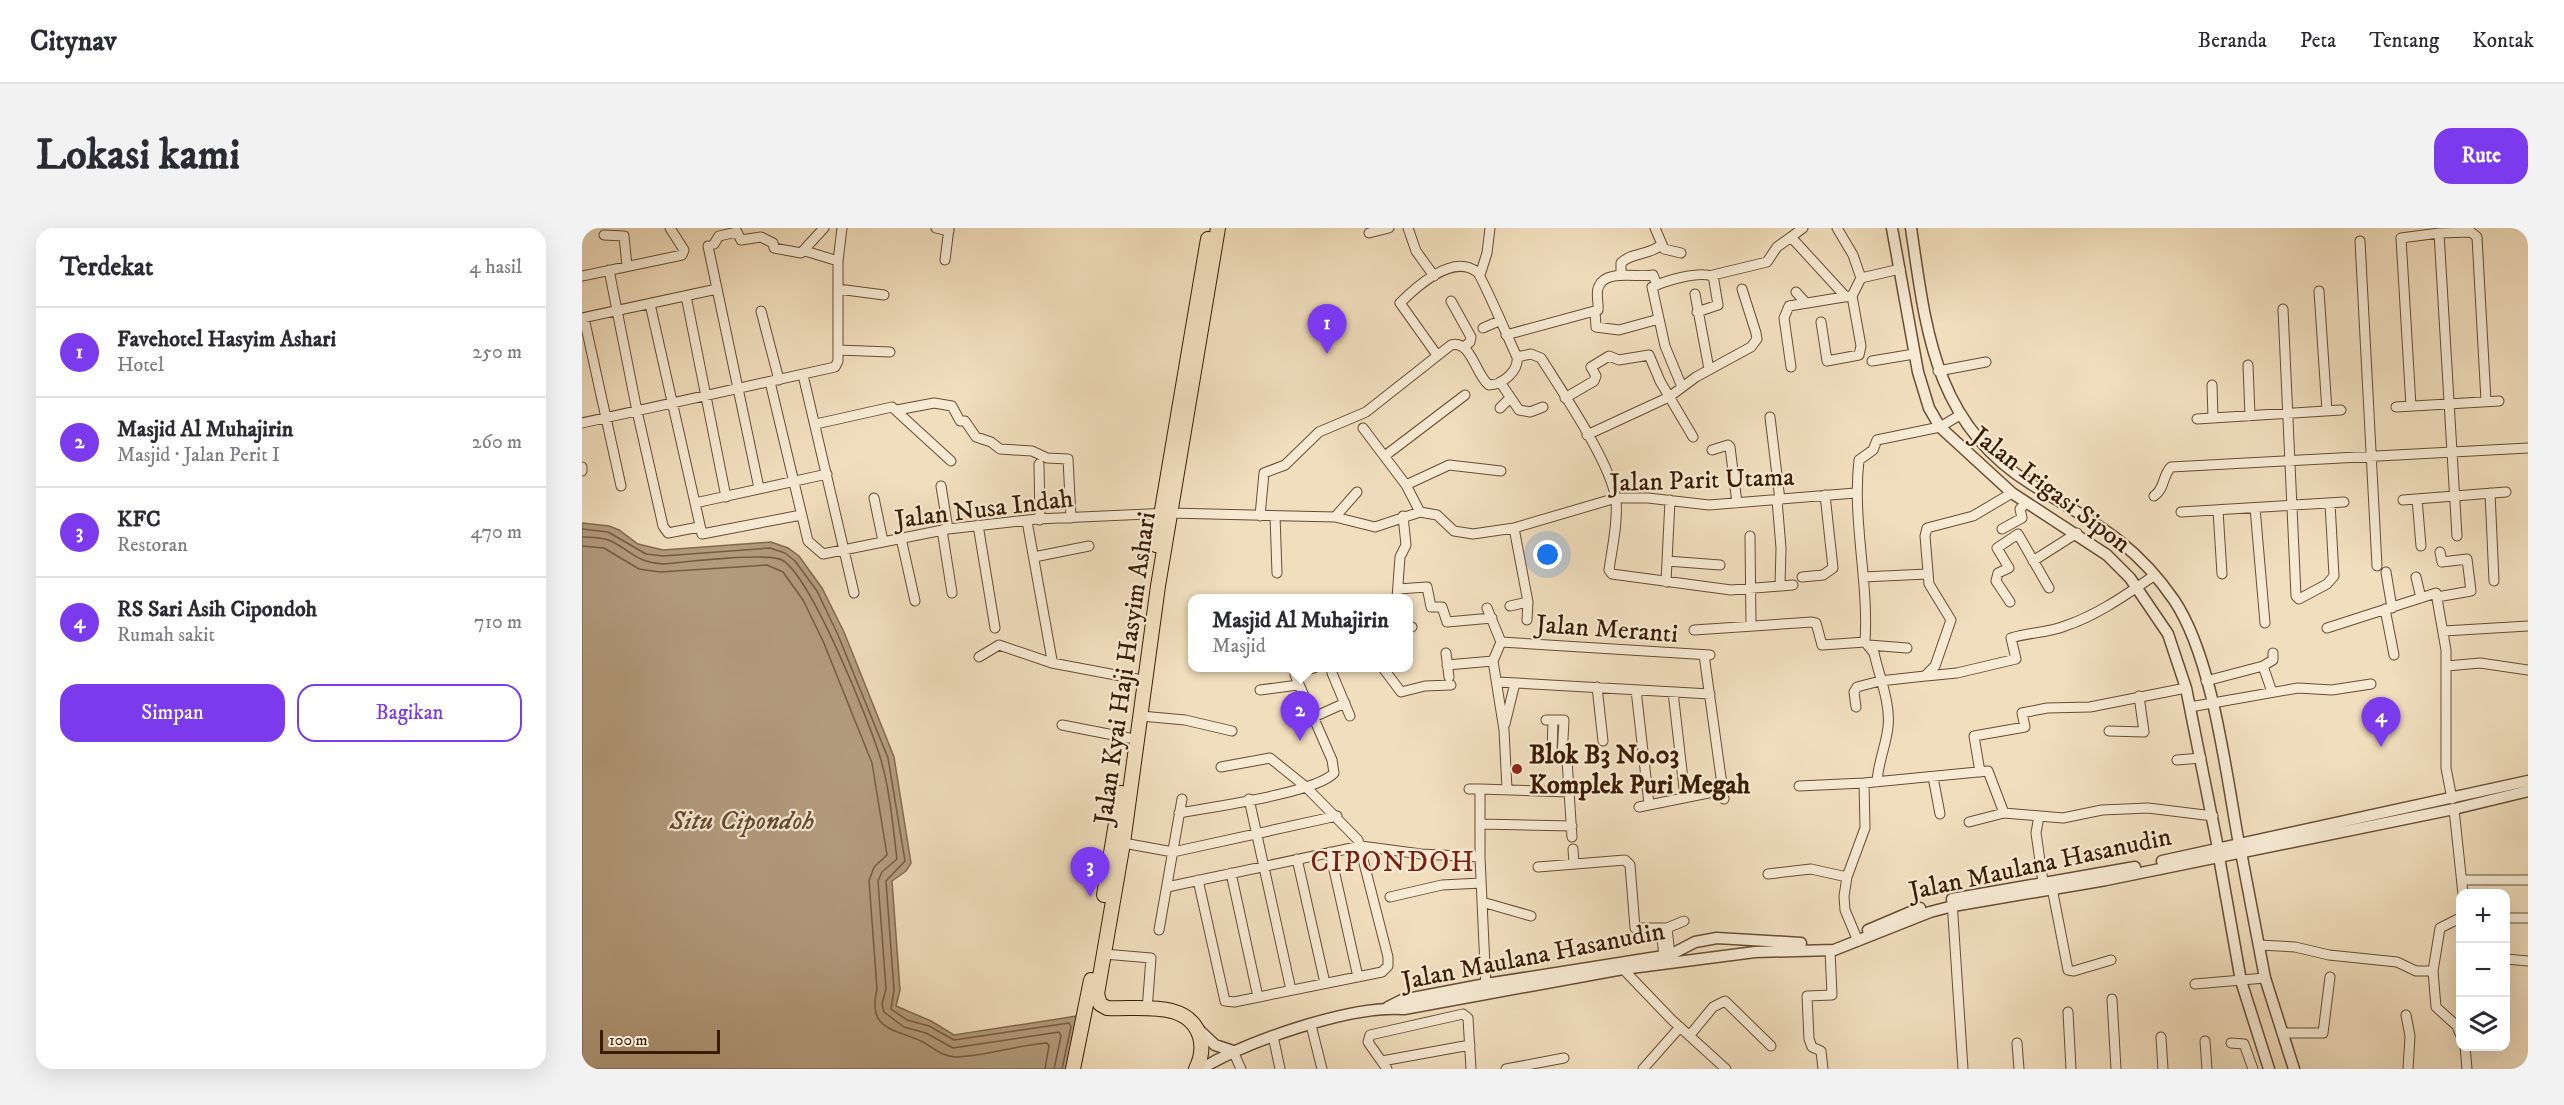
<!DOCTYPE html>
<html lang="id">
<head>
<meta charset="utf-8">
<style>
  :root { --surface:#fff; --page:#f2f2f3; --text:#2b2b33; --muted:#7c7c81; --line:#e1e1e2; --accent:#7c3aed }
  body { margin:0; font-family:"IM FELL DW Pica",serif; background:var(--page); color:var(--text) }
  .controls { position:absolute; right:18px; bottom:18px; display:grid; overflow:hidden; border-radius:12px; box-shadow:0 6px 24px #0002 }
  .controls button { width:54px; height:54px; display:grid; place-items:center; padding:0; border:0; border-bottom:2px solid var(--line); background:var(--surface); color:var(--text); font:30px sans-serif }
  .scale { position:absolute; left:18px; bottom:15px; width:120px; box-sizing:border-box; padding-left:6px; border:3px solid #3a1c05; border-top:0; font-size:16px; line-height:21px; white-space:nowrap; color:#3a1c05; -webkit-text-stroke:4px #f6ead4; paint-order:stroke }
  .you { position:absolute; left:966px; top:327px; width:21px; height:21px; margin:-15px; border:4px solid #fff; border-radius:50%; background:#1a73e8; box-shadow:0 0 0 9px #1a73e833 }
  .badge { display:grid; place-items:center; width:39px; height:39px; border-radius:50%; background:var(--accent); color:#fff; font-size:20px; font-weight:700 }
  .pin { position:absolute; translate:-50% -50px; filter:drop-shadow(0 2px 3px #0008) }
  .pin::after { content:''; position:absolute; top:32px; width:21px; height:18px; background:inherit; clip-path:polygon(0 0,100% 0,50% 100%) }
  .popup { position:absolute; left:606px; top:366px; width:225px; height:78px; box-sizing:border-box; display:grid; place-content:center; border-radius:12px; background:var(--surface); filter:drop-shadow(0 2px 4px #0005); font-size:20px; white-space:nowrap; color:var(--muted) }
  .popup b { font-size:22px; color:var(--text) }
  .popup::after { content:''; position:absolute; left:50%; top:100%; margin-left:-12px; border:12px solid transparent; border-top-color:var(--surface) }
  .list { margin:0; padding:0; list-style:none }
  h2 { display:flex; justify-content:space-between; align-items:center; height:78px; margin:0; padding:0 24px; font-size:26px }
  h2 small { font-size:20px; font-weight:400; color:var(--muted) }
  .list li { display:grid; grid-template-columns:39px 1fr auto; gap:18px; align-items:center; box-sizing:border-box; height:90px; padding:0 24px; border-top:2px solid var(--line) }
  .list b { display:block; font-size:22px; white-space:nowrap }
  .list p { margin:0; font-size:20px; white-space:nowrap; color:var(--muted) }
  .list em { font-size:20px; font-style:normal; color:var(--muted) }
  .actions { display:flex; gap:12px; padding:18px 24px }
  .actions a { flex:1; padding:14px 0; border:2px solid var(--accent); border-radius:18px; text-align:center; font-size:21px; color:var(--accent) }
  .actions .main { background:var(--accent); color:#fff }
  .icon { flex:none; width:33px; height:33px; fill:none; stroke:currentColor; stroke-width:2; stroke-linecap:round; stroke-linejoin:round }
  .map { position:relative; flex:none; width:1946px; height:841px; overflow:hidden; border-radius:18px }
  header { display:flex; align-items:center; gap:36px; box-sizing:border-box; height:84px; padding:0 30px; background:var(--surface); border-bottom:2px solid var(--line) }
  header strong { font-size:28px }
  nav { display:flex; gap:33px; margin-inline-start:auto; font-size:21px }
  .intro { display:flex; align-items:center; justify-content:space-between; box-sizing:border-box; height:144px; padding:0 36px }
  h1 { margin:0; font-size:42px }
  .button { padding:15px 27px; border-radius:18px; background:var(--accent); color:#fff; font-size:21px; font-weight:700 }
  main { display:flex; gap:36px; padding:0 36px }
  aside { flex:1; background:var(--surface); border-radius:18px; box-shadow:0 6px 24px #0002 }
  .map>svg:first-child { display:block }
  .water { fill:#b39c7e; stroke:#83694e; stroke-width:1.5 }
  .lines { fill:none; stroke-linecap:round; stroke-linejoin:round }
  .shore { stroke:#765c42; stroke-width:1.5 }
  .minor-casing { stroke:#684c33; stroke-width:11 }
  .tertiary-casing { stroke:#684c33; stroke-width:13 }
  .primary-casing { stroke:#3a1c05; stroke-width:16 }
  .minor { stroke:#f6ead4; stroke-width:9 }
  .tertiary { stroke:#f6ead4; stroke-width:10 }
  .primary { stroke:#f1debd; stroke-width:14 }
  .poi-dot { fill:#8f2418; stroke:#f6ead4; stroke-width:2 }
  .labels { text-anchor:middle; stroke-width:4.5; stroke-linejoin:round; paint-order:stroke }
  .street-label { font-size:26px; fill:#3a1c05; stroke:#f6ead4 }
  .poi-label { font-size:26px; font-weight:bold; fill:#3a1c05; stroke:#f6ead4; text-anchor:start }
  .water-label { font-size:27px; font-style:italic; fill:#64492f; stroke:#f6ead4 }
  .quarter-label { font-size:28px; letter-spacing:1.5px; fill:#7a1f14; stroke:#f6ead4 }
</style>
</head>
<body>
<header>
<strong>Citynav</strong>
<nav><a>Beranda</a><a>Peta</a><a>Tentang</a><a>Kontak</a></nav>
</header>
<div class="intro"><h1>Lokasi kami</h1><a class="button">Rute</a></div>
<main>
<aside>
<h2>Terdekat<small>4 hasil</small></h2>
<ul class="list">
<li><span class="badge">1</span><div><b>Favehotel Hasyim Ashari</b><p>Hotel</p></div><em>250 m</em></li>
<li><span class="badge">2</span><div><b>Masjid Al Muhajirin</b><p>Masjid · Jalan Perit I</p></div><em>260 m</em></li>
<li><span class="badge">3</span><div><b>KFC</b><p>Restoran</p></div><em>470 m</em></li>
<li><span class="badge">4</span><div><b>RS Sari Asih Cipondoh</b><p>Rumah sakit</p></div><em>710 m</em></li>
</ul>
<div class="actions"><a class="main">Simpan</a><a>Bagikan</a></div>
</aside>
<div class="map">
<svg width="1946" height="841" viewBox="0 0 1946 841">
  <rect width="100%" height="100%" fill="#f1debd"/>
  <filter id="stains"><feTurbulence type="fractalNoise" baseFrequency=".00333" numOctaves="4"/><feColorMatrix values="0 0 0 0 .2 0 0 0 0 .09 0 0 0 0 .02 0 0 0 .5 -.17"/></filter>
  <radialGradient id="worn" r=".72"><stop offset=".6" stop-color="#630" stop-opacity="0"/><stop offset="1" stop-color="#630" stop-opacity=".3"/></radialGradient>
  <!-- water -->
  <path class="water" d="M 0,295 L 27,298 L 37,302 L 56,316 L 81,322 L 189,314 L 206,320 L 217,328 L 240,360 L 262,404 L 312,529 L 329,635 L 324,643 L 310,653 L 318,762 L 314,778 L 349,793 L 372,807 L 495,788 L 485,841 L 0,841 Z"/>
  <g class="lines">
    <!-- shore -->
    <path class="shore" d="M 0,301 L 26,304 L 64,326 L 81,328 L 188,320 L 203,325 L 213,333 L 235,363 L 256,407 L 306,530 L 323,633 L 304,653 L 312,762 L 309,781 L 325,792 L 347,798 L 372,812 L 487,795 L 489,799 L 480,841
      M 0,309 C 9,309 20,309 29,313 C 51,324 53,334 82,336 C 104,334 186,324 200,332 C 229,348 288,495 299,532 C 308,563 311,599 315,631 L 300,644 L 296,653 L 304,761 L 300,776 L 302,784 L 322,799 L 344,805 L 371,820 L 477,804 L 479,808 L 472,841
      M 0,318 L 22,320 L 57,341 L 78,344 L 185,337 L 201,344 L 221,372 L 241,413 L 290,535 L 305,627 L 292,639 L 287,653 L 295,761 C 285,803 312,800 341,814 C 352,820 361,829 374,829 C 405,828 435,817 465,815 L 467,818 L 463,841"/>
    <!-- minor casing -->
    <g class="minor-casing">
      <path id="minor" d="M 354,0 L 367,3
        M 826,0 L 834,23 L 852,48
        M 1073,0 L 1082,21 L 1099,25
        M 787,5 L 807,0
        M 22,7 L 42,8 L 45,38
        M 1209,9 L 1221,0
        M 1778,13 L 1795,338
        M 132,16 L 137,8 L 155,4 L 159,12 L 179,9 L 191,15 L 192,20 L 219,25 L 242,0
        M 126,18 L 177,260
        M 223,23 L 256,33
        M 363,32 L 367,0
        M 27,42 L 55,183 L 81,298 L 86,305 L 117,299
        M 898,47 L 905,25 L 908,0
        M 1039,47 L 1039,35 C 1050,24 1066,28 1079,17
        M 0,48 L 100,27 L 102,22 L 88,0
        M 1279,50 L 1318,41
        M 256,61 L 302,67
        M 1737,63 L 1745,183
        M 1214,64 L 1224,75
        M 1113,66 L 1127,141
        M 104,68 L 144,269
        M 869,73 L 889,109 L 888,114 L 882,119
        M 68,76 L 120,306 L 219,287
        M 1701,81 L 1714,368 L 1717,371 L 1745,356 L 1752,348 L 1748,275
        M 179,83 L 197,152
        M 1013,83 L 1014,99 L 1037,102 L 1077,91
        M 1115,84 L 1136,77 L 1131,47 L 1185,34 L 1195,19 L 1209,9 L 1264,69
        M 0,90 L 135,61
        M 2,90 L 39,258
        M 1239,94 L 1245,133 L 1277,127 L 1279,118 L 1270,68 L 1279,50 L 1271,27 L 1255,0
        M 901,100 L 917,93
        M 924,107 L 1016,82 C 1017,74 1013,64 1017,58 C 1024,41 1057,50 1071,47 L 1075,57
        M 256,122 L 308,124
        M 935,129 L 949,126 L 959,130 C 979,162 1031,238 1034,273 C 1036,295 1030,320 1027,342 L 1030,346 L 1149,362 L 1211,357
        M 1290,133 L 1332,126
        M 1666,137 L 1668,188
        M 1209,139 L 1202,90 L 1207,78 L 1268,68
        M 1356,143 L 1404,134
        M 221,147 L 272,365
        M 188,154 L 226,313 L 241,326 L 366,301 L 455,291 L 588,285 L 753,289 L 793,299 L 838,284 L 855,287 L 872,303 L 891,306 L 932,300 L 1034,270 L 1066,270 L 1127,277 L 1273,265
        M 918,154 L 937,182 L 948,184 L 961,179
        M 1630,157 L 1631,190
        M 1100,159 L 1083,118 L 1070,59 C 1083,53 1115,43 1130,48
        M 983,170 L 1012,153 L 1014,148 L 1009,139 L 1027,128 L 1037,132 L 1067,127 L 1078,153 L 1111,209
        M 1829,178 L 1819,10 L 1857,5
        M 1814,179 L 1917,173
        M 918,180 L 928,170
        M 315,182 L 352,175 L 370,178 L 378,193 L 383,193 L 394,209 L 409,214 L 418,221 L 450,223 L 465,230 L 486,231 L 489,290
        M 1188,189 L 1198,272
        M 1615,191 L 1759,182
        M 0,195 L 253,139 L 256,133 L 256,33 L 260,0
        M 234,196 L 310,179 L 369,233
        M 781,200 L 824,257 L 838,284
        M 1005,207 L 1087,169 L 1114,149 L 1169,119 L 1175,111 L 1174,105 L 1160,61
        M 1130,222 L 1146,217 L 1148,219 L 1155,275
        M 804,227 L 883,167
        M 457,236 L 458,292
        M 0,239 L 0,243
        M 824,257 L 867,237 L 919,243
        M 359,258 L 366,301
        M 1908,265 L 1912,353
        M 1572,268 C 1583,261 1580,248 1589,239 L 1946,220
        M 292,270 L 301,313
        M 1835,271 L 1839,318
        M 1195,272 L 1199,320 L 1198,358
        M 1821,272 L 1924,264
        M 113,275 L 245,246
        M 1673,280 L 1683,395
        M 1636,282 L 1640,346
        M 1599,284 L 1762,274
        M 678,288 L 682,245 L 703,237 L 737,204 L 784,184 L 869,117 C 889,111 894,148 907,157 C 920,157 937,143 935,129 C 929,117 900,48 895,44 C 871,25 834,59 818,75 L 855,127
        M 693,288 L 695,345
        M 753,289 L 775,264
        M 445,293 L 470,432
        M 396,297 L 413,400
        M 932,300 L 946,374 L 945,392
        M 1420,301 L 1440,290 L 1438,281 L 1444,275
        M 360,302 L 370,365
        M 1168,308 L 1169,397
        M 1875,308 L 1857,5 L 1889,4 L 1895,9 L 1904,173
        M 319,310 L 333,373
        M 452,329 L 507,318
        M 1085,333 L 1138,337
        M 1451,333 L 1495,305
        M 1804,344 L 1810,380
        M 1220,349 L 1241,347 L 1251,340 L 1243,267
        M 1281,349 L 1345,346
        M 1834,349 L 1839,370
        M 1084,354 L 1088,272
        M 816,361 L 845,359 L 849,379 L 860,379 L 865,394 L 910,390
        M 1855,369 L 1889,363 L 1885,331 L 1860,334 L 1858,324
        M 815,370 L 818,329 L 824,317 L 821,288
        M 1428,374 L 1414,353 L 1416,345 L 1427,340 L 1415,320 L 1436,306 L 1467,360
        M 928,378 L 946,374
        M 905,380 L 919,414
        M 1803,381 L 1812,427
        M 826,400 L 830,399
        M 1745,400 L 1854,365 L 1864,422 L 1864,540 L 1870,571
        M 1112,402 L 1230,394 L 1234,395 L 1240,417 L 1283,414 L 1292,425 C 1297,448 1309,476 1306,499 C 1304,518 1296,534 1295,554
        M 1862,403 L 1946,398
        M 919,414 L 1128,427
        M 919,414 L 911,433 L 922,502 L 925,561
        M 1283,414 C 1287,353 1270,293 1277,232 L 1291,222 L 1295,212 L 1358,199 L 1378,187
        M 1287,417 L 1325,420
        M 864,425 L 867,449
        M 1122,427 L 1142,571
        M 397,429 L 417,417 L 470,435 L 555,451
        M 865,437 L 911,433
        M 1681,438 L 1691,432 L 1691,425
        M 1865,438 L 1898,435 L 1946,442
        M 801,440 L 819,464 L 843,458 L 869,457
        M 750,445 L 768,488
        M 1344,448 L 1375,445 L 1434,431 L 1429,410 C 1448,404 1465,405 1483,398 C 1516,387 1545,366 1573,347
        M 1624,453 L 1681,438 L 1690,464
        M 916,454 L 1128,466
        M 1015,459 L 1021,513
        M 678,462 L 716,457
        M 1054,462 L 1067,576
        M 1091,464 L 1103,569
        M 1274,479 L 1272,464 L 1275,459 L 1298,453 L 1343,448 L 1353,438 L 1369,392 L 1347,356 L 1343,308 L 1345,300 L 1391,288 L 1430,265
        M 1608,479 L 1716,460 L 1750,462 L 1789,456
        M 559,488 L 603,492 L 650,503
        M 732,489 L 763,475
        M 964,492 L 982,492 L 980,529
        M 923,496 L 933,455
        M 480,497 L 547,510
        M 1527,503 L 1562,504 L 1557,468
        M 962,527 L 980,529 L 985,532 L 990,609
        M 970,527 L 971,492
        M 1595,532 L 1619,530
        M 1398,544 L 1392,508 L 1443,499 L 1440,485 L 1465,480 L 1508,479 L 1604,460
        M 1351,549 L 1358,586
        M 1217,558 L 1282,555 L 1406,543 L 1422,585
        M 887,561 L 898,561 L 898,629 L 904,761
        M 898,561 L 987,564
        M 667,571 L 709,762
        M 1057,579 L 1141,562
        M 1872,581 L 1881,666
        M 597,585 C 629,579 734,565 752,545 L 750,532 L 713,447 L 714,443 L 732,440
        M 1457,588 L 1454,605 L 1461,654
        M 1387,594 L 1422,585 L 1481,590 L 1520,582 L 1566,580 L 1631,588
        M 898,596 L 990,598
        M 536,614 L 591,624 L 755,588
        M 991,621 L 992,636
        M 748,624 L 776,749
        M 715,631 L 743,755
        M 956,639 L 1043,632 L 1048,637 L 1053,700 L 1085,700 L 1102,693
        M 649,645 L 676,769
        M 1186,646 L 1229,641 L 1265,649
        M 616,652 L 643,773 L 652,774 L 800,744 L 806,738 L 806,729 L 776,612 L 724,559 L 688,530 L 639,539
        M 1880,652 L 1946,652
        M 585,659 L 779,618 L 839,626 L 898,629
        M 1470,660 L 1486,742 L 1492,743 L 1529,732
        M 808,669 L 860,657 L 899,655
        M 1370,673 L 1381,841
        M 900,674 L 949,688
        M 1878,690 L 1858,700 L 1851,743 L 1854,779 L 1875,798 L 1878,806
        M 1924,690 L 1946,690
        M 1085,700 L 1088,727
        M 1079,701 L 1082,728
        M 577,702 L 600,571
        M 1276,713 L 1263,682 L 1262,668 L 1265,649 L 1283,600 L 1282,555
        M 1677,717 L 1713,719 L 1747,727 L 1815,734 L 1834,743 L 1851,743
        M 522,726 L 569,730 L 565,782
        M 1924,731 L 1946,733
        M 1041,741 L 1090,792 L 1144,841
        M 1613,756 L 1683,750
        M 1530,771 L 1534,841
        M 1486,784 L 1489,841
        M 1824,787 L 1828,808 L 1826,841
        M 729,797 L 740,841
        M 1700,805 L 1741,805 L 1748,749
        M 1108,807 L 1131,779 L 1143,773 L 1189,818
        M 691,808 L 698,841
        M 1579,809 L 1581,841
        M 1623,813 L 1625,841
        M 1435,815 L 1437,841
        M 1649,815 L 1662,816 L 1671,841
        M 1883,818 L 1885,841
        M 651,823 L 659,841
        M 800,833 L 888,817
        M 805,841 L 786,814 L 788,807 L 881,786 L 886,790 L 889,841
        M 924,841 L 982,830
        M 1061,841 L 1098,799
        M 1241,841 L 1239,823 L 1230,819 L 1227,811 L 1225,768 L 1250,767 L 1248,722"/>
    </g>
    <!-- tertiary casing -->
    <g class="tertiary-casing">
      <path id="tertiary" d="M 1310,0 L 1336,144 L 1347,180 L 1358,199 L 1430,265 L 1525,327 L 1548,350 L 1586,406 L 1604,460 L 1636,620
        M 1329,0 C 1344,102 1352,196 1449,256 C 1507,292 1551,312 1592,372 C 1631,430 1644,546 1657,616
        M 1659,624 L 1683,750 L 1712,841
        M 1637,629 L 1659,753 L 1687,841
        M 1580,633 L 1946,553
        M 1370,671 L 1553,639
        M 1286,702 L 1338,680
        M 806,779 L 820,772 L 904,756 L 1088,727 L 1113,714 L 1135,710 L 1219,715
        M 617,802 L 633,817 L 651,823
        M 619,841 C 665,813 769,777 822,781 L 1041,741 L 1173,724 L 1252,722 L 1348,684 L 1371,678 L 1524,652 L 1872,581 L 1946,563"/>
    </g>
    <!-- primary casing -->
    <g class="primary-casing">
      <path id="primary" d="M 574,317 L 626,11
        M 522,667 L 539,565
        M 491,841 L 509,752
        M 614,841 C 619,831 621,820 618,809 C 607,771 556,782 525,780 L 518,776 L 515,766 L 541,615 L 576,358 L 636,0"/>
    </g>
    <!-- minor -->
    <use href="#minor" class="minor"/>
    <!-- tertiary -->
    <use href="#tertiary" class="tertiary"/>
    <!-- primary -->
    <use href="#primary" class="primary"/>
  </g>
  <!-- markers -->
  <circle class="poi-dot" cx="935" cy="541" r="6"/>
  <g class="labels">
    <!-- street labels -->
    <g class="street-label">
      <text transform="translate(1120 251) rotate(-2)" y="9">Jalan Parit Utama</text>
      <text transform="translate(1470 261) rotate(37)" y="9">Jalan Irigasi Sipon</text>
      <text transform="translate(402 280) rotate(-7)" y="9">Jalan Nusa Indah</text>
      <text transform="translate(1025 400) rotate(4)" y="9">Jalan Meranti</text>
      <text transform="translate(542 440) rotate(-82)" y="9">Jalan Kyai Haji Hasyim Ashari</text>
      <text transform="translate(1458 635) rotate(-12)" y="9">Jalan Maulana Hasanudin</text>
      <text transform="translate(951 727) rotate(-11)" y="9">Jalan Maulana Hasanudin</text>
    </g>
    <!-- poi labels -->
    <g class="poi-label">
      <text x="947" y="535">Blok B3 No.03<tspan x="947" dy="30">Komplek Puri Megah</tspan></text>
    </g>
    <!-- water labels -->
    <g class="water-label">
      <text x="160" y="601">Situ Cipondoh</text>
    </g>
    <!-- quarter labels -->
    <g class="quarter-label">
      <text x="811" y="643">CIPONDOH</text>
    </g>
  </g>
  <rect width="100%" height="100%" filter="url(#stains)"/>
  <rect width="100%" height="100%" fill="url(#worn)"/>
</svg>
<div class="controls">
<button>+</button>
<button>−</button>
<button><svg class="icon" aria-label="layers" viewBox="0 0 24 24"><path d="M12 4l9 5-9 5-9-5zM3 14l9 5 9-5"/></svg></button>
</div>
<div class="scale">100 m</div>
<div class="you"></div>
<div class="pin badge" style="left:745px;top:126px">1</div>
<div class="pin badge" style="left:718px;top:513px">2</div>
<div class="popup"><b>Masjid Al Muhajirin</b>Masjid</div>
<div class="pin badge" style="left:508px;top:669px">3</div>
<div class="pin badge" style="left:1799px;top:519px">4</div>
</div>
</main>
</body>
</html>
